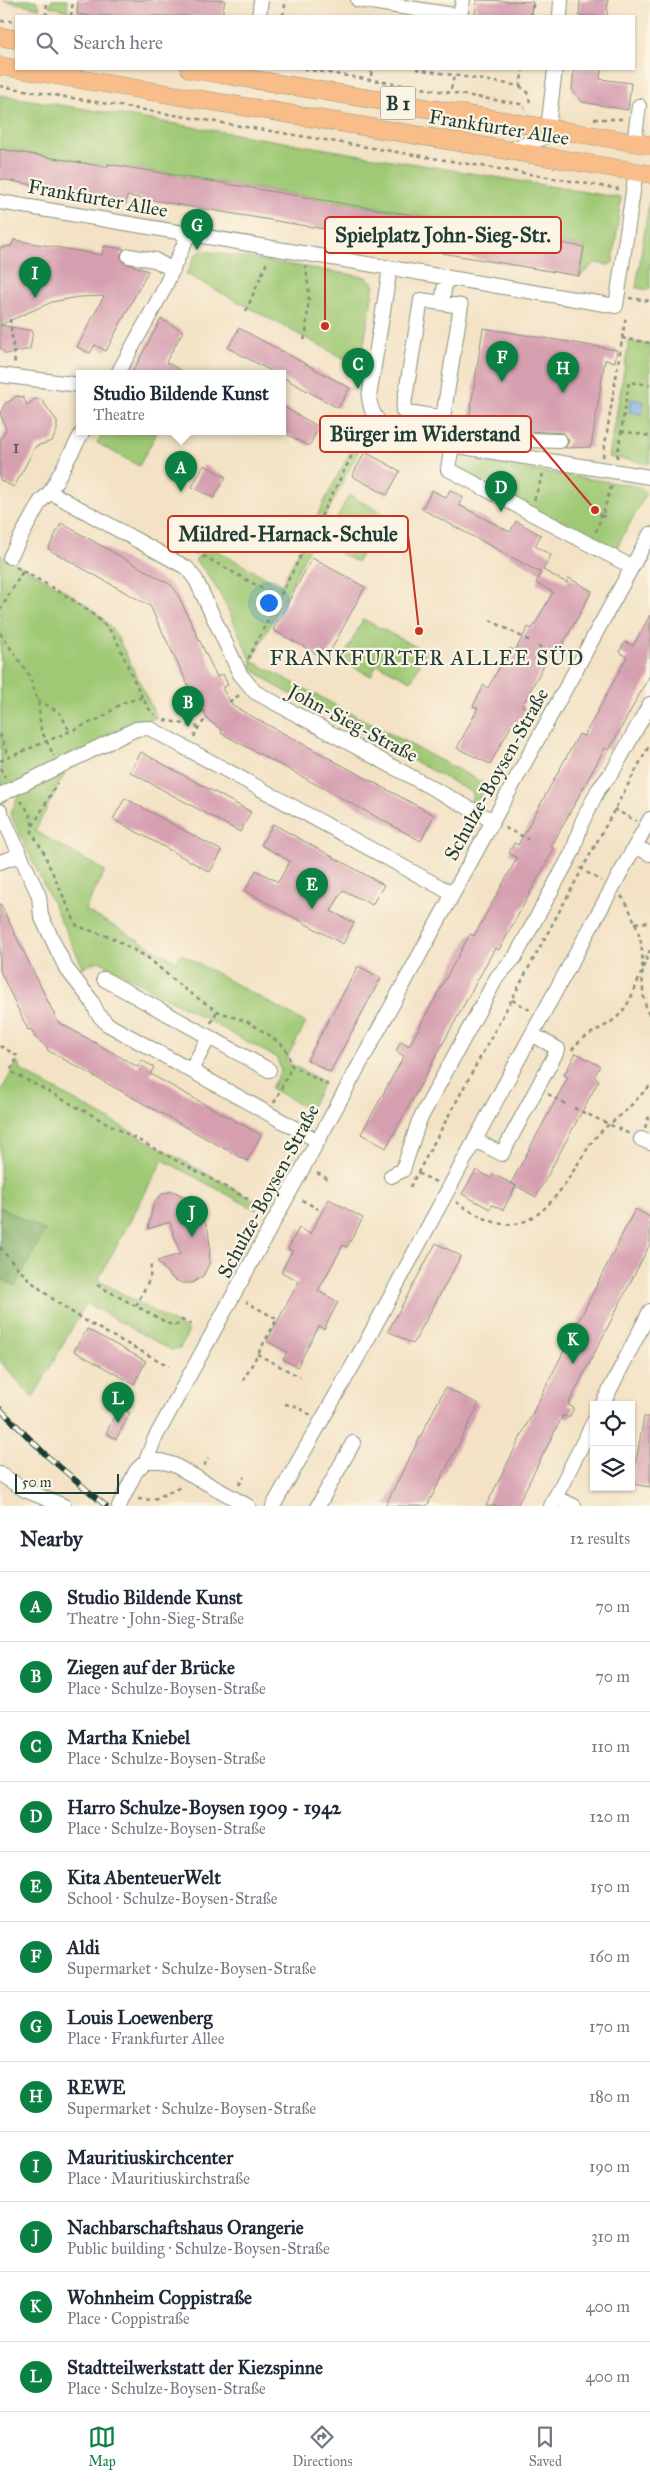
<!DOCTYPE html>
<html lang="en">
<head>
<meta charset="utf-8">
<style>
  :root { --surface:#fff; --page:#f2f2f3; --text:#1f2937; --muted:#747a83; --line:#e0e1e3; --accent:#0b8043 }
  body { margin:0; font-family:"IM FELL Great Primer",serif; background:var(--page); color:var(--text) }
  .controls { position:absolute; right:15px; bottom:15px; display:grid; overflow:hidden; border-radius:0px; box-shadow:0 1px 4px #0004 }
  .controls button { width:45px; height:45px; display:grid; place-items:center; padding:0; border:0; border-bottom:1px solid var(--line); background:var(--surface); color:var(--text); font:25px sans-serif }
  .scale { position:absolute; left:15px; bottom:12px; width:104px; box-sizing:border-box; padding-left:5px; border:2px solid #1f3d34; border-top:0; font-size:14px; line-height:18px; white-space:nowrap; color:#1f3d34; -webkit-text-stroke:4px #fcf5e5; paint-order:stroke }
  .you { position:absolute; left:268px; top:602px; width:18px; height:18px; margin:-12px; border:4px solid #fff; border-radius:50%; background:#1a73e8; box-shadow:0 0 0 8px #1a73e833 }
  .badge { display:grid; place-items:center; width:32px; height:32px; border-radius:50%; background:var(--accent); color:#fff; font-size:16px; font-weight:700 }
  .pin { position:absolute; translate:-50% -41px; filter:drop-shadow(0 1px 2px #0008) }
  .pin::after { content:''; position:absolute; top:26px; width:18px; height:15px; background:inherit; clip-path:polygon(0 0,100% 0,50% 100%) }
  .popup { position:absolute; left:76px; top:370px; width:210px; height:65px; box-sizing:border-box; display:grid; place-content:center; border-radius:0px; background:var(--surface); filter:drop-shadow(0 1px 4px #0005); font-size:16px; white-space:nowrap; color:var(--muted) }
  .popup b { font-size:19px; color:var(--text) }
  .popup::after { content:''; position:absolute; left:50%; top:100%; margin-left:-10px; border:10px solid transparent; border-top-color:var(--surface) }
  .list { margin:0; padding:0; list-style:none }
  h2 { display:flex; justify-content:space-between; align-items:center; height:65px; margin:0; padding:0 20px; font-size:21px }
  h2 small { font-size:16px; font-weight:400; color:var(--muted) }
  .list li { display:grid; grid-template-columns:32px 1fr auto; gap:15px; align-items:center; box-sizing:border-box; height:70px; padding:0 20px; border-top:1px solid var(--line) }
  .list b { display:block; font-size:19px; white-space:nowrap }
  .list p { margin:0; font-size:16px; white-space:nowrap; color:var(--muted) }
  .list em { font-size:16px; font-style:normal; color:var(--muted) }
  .icon { flex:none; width:28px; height:28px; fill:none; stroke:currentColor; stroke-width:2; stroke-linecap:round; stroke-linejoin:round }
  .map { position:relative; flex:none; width:650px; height:1506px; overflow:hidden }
  .search { position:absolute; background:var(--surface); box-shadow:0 1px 4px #0004; left:15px; right:15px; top:15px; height:55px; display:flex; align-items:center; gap:12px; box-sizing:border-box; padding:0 18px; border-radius:0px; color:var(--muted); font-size:19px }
  .sheet { height:905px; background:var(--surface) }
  nav { display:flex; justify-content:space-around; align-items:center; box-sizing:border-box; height:70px; border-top:1px solid var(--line); background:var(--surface); font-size:14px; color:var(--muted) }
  nav a { display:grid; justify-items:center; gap:2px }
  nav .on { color:var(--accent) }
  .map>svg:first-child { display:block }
  .green { fill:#9fc975; stroke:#5f8354 }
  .forest { fill:#7fad66; stroke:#4f754d }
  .water { fill:#7bace6; stroke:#4d748d }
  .building { fill:#d69fb0 }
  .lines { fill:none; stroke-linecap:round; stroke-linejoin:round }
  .minor-casing { stroke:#89907c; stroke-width:16 }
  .major-casing { stroke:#89907c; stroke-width:19 }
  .path { stroke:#89907c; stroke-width:2.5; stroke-dasharray:4 4; stroke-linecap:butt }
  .minor { stroke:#fff; stroke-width:14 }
  .major { stroke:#f8bd89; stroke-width:18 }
  .rail-casing { stroke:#1f3d34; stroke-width:5.5 }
  .rail { stroke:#fcf5e5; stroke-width:4; stroke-dasharray:11; stroke-linecap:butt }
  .labels { text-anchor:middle; stroke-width:4.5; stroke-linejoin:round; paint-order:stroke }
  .number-label { font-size:18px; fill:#4d5653 }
  .shield { fill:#fcf5e5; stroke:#617469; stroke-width:1 }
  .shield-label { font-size:19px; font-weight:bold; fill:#1f3d34 }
  .street-label { font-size:20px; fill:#1f3d34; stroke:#fcf5e5 }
  .neighbourhood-label { font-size:21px; letter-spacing:1px; fill:#1f3d34; stroke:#fcf5e5 }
  .leader { fill:none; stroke:#c8321e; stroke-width:2 }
  .callout-dot { fill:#c8321e; stroke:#fcf5e5; stroke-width:2 }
  .callout { fill:#fcf5e5; stroke:#c8321e; stroke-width:2 }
  .callout-label { font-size:21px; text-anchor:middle; font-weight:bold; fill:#1f3d34 }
</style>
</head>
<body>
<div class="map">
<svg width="650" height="1506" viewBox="0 0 650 1506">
  <rect width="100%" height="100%" fill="#fcf5e5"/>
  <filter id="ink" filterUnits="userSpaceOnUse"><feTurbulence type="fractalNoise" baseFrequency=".02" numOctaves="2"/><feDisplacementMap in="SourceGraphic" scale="10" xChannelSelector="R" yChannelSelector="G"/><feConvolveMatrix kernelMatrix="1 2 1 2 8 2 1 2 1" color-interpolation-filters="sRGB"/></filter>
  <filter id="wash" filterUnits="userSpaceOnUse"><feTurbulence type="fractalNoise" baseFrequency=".0096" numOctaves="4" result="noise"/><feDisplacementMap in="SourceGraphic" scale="20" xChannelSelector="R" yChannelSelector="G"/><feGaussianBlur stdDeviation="1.12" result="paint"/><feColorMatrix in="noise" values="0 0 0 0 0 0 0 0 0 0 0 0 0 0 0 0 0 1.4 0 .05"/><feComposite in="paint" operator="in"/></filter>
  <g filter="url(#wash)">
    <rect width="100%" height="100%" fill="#f3e2c5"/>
    <!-- green -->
    <path class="green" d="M 2,0 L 36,0 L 40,8 Z
      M 51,0 L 67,0 L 68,11 L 49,6 Z
      M 0,95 L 621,198 L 613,262 L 609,265 L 595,263 L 579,277 L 585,247 L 449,224 L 448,220 L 108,164 L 107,167 L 0,149 Z
      M 649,202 L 650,202 L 650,290 L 636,288 Z
      M 204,251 L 366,277 L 374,284 L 360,367 L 186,274 L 196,254 Z
      M 629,341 L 650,345 L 650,464 L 609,457 Z
      M 103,431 L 158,431 L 139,466 L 97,443 Z
      M 360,432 L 366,436 L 252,661 L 487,785 L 475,806 L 471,803 L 473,793 L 274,685 L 250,667 L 252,663 C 239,635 218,579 195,561 L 198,556 L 201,557 L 200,554 L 205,544 L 281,586 Z
      M 461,459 L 641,487 L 646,494 L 613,554 L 459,470 Z
      M 349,495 L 383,513 L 357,562 L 323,544 Z
      M 0,555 C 35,574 98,603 118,638 L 157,718 L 148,720 L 1,789 Z
      M 363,619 L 426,652 L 411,681 L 377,664 L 371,676 L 342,661 Z
      M 65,773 L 35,831 L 105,871 L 85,910 L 176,961 L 181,954 L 306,1023 L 285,1061 L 324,1082 L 309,1110 L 271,1088 L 281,1071 L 277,1058 L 99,961 L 83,967 L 10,814 L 19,795 Z
      M 17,1062 L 22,1071 L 259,1203 L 256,1210 L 163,1160 L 98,1280 L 189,1331 L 180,1348 L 171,1350 L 86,1303 L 33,1398 L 0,1361 L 0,1093 Z"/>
    <!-- forest -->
    <path class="forest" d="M 0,1207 L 45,1231 L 15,1286 L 0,1278 Z"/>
    <!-- water -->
    <path class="water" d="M 631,399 L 644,401 L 642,414 L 629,412 Z"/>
    <g id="blocks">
      <!-- building -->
      <path class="building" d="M 78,0 L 225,0 L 222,16 L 90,16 L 77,14 Z
        M 477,0 L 533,2 L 530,16 L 475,16 Z
        M 580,0 L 608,0 L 607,16 L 579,16 Z
        M 574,69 L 601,69 L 600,79 L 631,83 L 628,110 L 582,102 L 572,90 Z
        M 0,149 L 107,167 L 108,164 L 448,221 L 448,224 L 584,247 L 579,276 L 442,253 L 442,248 L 354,234 L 352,241 L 341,239 L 342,232 L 127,196 L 126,204 L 114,201 L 114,199 L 0,179 Z
        M 14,240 L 102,255 L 104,246 L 124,249 L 120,255 L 123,262 L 148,271 L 106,351 L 95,345 L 90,353 L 77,347 L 104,296 L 78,297 L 52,302 L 0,325 L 0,248 L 11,246 Z
        M 161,319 L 183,331 L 166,362 L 186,373 L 132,373 Z
        M 0,325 L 33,331 L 30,349 L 6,354 L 0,348 Z
        M 239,328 L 350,388 L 338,408 L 282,377 L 282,373 L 275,373 L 228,348 Z
        M 483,328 L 617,350 L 615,362 L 605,360 L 591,447 L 565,448 L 569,441 L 564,433 L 527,431 L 525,426 L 518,422 L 491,423 L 469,419 Z
        M 16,396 L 23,397 L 27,405 L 35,399 L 41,399 L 57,421 L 57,431 L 52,441 L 36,446 L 14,487 L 0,480 L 0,441 L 6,430 L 0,413 L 6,402 L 9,402 Z
        M 282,406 L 319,427 L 309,446 L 282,432 Z
        M 365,452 L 400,471 L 387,495 L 352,476 Z
        M 204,465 L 226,477 L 214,498 L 192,487 Z
        M 432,490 L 446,498 L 450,490 L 463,497 L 459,505 L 510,532 L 516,521 L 541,535 L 535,546 L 551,555 L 543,570 L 567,583 L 569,578 L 592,591 L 558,653 L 552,650 L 522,706 L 526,708 L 515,729 L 511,726 L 490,764 L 457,748 L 478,708 L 473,706 L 484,685 L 488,688 L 510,648 L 515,651 L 528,627 L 532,629 L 553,592 L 536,583 L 541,573 L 422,509 Z
        M 61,523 L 171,585 L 176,591 L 217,677 L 223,674 L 228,685 L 222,688 L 233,706 L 434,815 L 421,841 L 221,733 L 222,730 L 207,719 L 204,711 L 201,712 L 150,606 L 48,549 Z
        M 312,558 L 365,587 L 326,659 L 273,630 Z
        M 650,615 L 650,675 L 609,750 L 605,748 L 551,847 L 554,849 L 499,950 L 495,948 L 386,1148 L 361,1134 L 404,1056 L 396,1051 L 401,1041 L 409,1046 L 470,934 L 474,936 L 517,858 L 509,853 L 514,843 L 518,845 L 579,734 L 584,736 L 627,657 L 619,652 L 625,642 L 633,646 Z
        M 141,752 L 251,812 L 240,832 L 130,772 Z
        M 125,798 L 222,851 L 210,872 L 113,819 Z
        M 273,824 L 384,885 L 372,905 L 343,890 L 331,911 L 354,923 L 343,944 L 245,891 L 256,870 L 278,882 L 290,861 L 261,845 Z
        M 0,903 L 58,1022 L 138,1067 L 141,1060 L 154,1067 L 150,1074 L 261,1135 L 247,1161 L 47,1050 L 48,1048 L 35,1037 L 31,1029 L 28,1030 L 0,971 Z
        M 358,966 L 381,978 L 330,1072 L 307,1060 Z
        M 576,1053 L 600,1066 L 594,1077 L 599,1080 L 536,1197 L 511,1183 L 568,1077 L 564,1075 Z
        M 476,1170 L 491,1178 L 493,1174 L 516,1186 L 503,1210 L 492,1205 L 490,1209 L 462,1194 Z
        M 173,1191 L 191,1200 L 200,1211 L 208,1230 L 210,1247 L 209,1264 L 203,1276 L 192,1283 L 182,1283 L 173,1279 L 157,1261 L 180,1254 L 170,1222 L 148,1229 L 154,1202 L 162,1194 Z
        M 329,1199 L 363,1218 L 347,1247 L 343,1245 L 318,1291 L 338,1302 L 324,1329 L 319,1326 L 297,1367 L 283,1359 L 287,1352 L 267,1341 L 299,1281 L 281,1272 L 292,1251 L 288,1249 L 299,1228 L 310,1234 Z
        M 635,1209 L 650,1217 L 650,1244 L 568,1405 L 574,1408 L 569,1418 L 563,1415 L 517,1506 L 486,1506 Z
        M 436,1243 L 461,1256 L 413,1344 L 388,1331 Z
        M 87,1329 L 146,1361 L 134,1384 L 74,1351 Z
        M 445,1388 L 479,1404 L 427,1506 L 385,1506 Z
        M 119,1407 L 130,1413 L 116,1439 L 106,1433 Z
        M 644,1417 L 650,1417 L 650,1487 L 632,1484 Z"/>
    </g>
  </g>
  <g filter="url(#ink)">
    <use href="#blocks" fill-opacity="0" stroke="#89907c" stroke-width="1"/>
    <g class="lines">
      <!-- minor casing -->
      <g class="minor-casing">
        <path id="minor" d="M 358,0 L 460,16 L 463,0
          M 259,16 L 261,0
          M 560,16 L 561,0
          M 634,143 L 639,106
          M 509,150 L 541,139 L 548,128 L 555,69
          M 0,202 L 616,306 L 636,171
          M 129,256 L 155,260 L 173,270
          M 390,268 L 369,397 C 372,427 392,433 419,440 L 650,477
          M 421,300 L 461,306 L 443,418 L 403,411 Z
          M 442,303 L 446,277
          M 118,373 L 163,291 L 188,235
          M 0,375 L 80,385
          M 419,440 L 423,415
          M 452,445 L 448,469 L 632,567
          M 481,450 L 484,437 L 488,432 L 518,431
          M 522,456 L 525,440 L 560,441
          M 50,492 L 187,568 L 196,580 L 240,674 L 255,692 L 493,821
          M 10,557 L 40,502 L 50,492 L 83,431
          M 0,795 L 136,729 L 149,728 L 453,894
          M 0,811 L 39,896 L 41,916 L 66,968 L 91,1000 L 98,1014 L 107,1024 L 318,1141
          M 635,846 L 650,854
          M 0,862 L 20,855
          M 104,979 L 269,1070
          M 532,1034 L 650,819
          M 191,1070 L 209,1037
          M 641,1139 L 650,1143
          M 391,1176 L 403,1170 L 419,1121 L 497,977 L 515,957 L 573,851 L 582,822 L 598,790 L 613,771 L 650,704
          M 602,1405 L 650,1311
          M 146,1461 L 161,1461 L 174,1465 L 248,1506
          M 0,1474 L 25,1490 L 64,1506
          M 555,1497 L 574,1506
          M 119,1506 L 136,1471 L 146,1461 L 154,1440 L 650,534
          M 273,1506 L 365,1344 L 532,1034 L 558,1049 L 502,1154 L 475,1140
          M 318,1506 L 353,1443
          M 551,1506 L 594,1421"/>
      </g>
      <!-- major casing -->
      <g class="major-casing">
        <path id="major" d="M 0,37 L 16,39
          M 0,66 L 650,174
          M 190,69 L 650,145"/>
      </g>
      <!-- path -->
      <path class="path" d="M 46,16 L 47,0
        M 71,16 L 73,0
        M 283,16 L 286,0
        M 531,16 L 534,0
        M 1,21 L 16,21
        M 304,69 L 520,104 L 525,108
        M 416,69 L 520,86 L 523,69
        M 339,71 L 340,69
        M 371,76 L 372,69
        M 0,86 L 619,189
        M 520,86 L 527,92 L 530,102
        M 451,89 L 454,76
        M 594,119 L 624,119
        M 629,298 L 650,301
        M 246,311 L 268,260
        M 10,319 L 15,364
        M 622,338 L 650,343
        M 304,340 L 306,334 L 309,294 L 306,266
        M 79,402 L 80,401
        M 621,431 L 650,436
        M 603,457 L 626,315
        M 617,458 L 629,382 L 650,385
        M 534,500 L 543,474
        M 603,513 L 612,484
        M 596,532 L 601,517 L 600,515 L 603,513 L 604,516 L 601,517
        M 196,552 L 280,598
        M 16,567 C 45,584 96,609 114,636 C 124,653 142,707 155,715
        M 0,610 L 23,571
        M 490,620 L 530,641
        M 0,633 L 29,675 L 38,700 L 41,730 L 54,756
        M 538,646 L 555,655
        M 248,659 L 366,428
        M 38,700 L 60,713 L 69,730
        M 229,702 L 241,694
        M 164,720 L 199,727 L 207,717
        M 0,734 L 9,758
        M 194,737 L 199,727
        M 0,761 L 101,718 L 122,703 L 143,697
        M 0,768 L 5,778
        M 20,801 C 29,809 34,821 32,833 L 46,856 L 47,861 L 77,926 L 110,937 L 147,957 L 183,988 L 217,1011 L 248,1022 L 269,1035 L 285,1047 L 292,1066 L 328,1085
        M 614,809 L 636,821
        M 33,826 L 57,783
        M 505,828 L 528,839
        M 580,868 L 601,881
        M 621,896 C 626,901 628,907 631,913 C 635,922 639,933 641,943 C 645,968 638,993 650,1017
        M 635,923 L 650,922
        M 643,968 L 650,950
        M 512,1000 L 530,1010
        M 211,1023 L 217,1011
        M 0,1046 L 18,1056 L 10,1071 L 261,1206
        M 572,1050 C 584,1033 602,1030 616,1018 C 629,1007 635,988 641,973
        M 548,1094 L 567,1105
        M 274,1103 L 292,1066
        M 574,1108 L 630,1134
        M 645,1128 L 650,1113
        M 317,1173 L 330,1180
        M 418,1173 L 436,1182
        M 410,1187 L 650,744
        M 302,1200 L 318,1209
        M 456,1202 C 466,1208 477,1216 489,1220 C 541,1242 569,1174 592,1142 C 601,1129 612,1123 623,1113 C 632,1105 640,1095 650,1086
        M 0,1247 C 43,1305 108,1333 169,1366
        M 97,1285 L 173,1326 L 178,1324 L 182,1320 L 195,1326
        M 136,1306 L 150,1278 L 151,1263
        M 257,1354 L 300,1377
        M 243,1381 L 277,1319 L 246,1302
        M 285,1404 L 295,1406 L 311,1415
        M 204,1466 L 208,1458
        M 239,1485 L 244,1477
        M 138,1499 L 152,1500 L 183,1486"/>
      <!-- minor -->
      <use href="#minor" class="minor"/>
      <!-- major -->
      <use href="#major" class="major"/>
      <!-- rail casing -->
      <g class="rail-casing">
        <path id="rail" d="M 0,1409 L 47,1456 L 106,1506"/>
      </g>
      <!-- rail -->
      <use href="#rail" class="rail"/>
    </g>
  </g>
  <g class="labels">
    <!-- number labels -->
    <g class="number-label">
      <text x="16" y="453">1</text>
    </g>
    <!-- shield labels -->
    <rect class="shield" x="380.5" y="86.5" width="35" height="33" rx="4"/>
    <g class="shield-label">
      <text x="398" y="110">B 1</text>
    </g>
    <!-- street labels -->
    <g class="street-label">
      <text transform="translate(499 127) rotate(9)" y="7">Frankfurter Allee</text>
      <text transform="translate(98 198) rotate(10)" y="7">Frankfurter Allee</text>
      <text transform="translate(353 723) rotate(28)" y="7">John-Sieg-Straße</text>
      <text transform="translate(496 774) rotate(-61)" y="7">Schulze-Boysen-Straße</text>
      <text transform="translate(268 1191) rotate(-62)" y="7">Schulze-Boysen-Straße</text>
    </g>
    <!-- neighbourhood labels -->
    <g class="neighbourhood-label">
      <text x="427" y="665">FRANKFURTER ALLEE SÜD</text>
    </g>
  </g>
  <!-- callouts -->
  <path class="leader" d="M325 326L325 235M595 510L531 434M419 631L408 534"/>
  <g class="callout-dot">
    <circle cx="325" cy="326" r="5"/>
    <circle cx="595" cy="510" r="5"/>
    <circle cx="419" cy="631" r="5"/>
  </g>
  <g class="callout">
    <rect x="325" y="217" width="236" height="36" rx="5"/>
    <rect x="320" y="416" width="211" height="36" rx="5"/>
    <rect x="168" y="516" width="240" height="36" rx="5"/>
  </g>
  <g class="callout-label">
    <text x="443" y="242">Spielplatz John-Sieg-Str.</text>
    <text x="425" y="441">Bürger im Widerstand</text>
    <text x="288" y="541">Mildred-Harnack-Schule</text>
  </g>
</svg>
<div class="controls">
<button><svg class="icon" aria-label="locate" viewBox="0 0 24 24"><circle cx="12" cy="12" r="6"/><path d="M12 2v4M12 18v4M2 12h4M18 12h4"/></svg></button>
<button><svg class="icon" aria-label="layers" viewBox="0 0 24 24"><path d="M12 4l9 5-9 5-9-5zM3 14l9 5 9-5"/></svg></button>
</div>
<div class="scale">50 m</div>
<div class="you"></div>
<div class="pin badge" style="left:181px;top:492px">A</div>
<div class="popup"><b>Studio Bildende Kunst</b>Theatre</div>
<div class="pin badge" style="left:188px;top:727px">B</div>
<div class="pin badge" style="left:358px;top:389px">C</div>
<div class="pin badge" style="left:501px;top:512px">D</div>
<div class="pin badge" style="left:312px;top:909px">E</div>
<div class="pin badge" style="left:502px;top:382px">F</div>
<div class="pin badge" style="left:197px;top:250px">G</div>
<div class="pin badge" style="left:563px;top:393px">H</div>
<div class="pin badge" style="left:35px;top:298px">I</div>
<div class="pin badge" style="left:192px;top:1237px">J</div>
<div class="pin badge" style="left:573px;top:1364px">K</div>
<div class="pin badge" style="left:118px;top:1423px">L</div>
<div class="search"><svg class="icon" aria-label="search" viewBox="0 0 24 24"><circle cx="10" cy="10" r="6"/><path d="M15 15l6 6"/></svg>Search here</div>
</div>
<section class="sheet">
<h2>Nearby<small>12 results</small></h2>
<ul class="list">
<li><span class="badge">A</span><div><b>Studio Bildende Kunst</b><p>Theatre · John-Sieg-Straße</p></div><em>70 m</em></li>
<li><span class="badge">B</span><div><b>Ziegen auf der Brücke</b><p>Place · Schulze-Boysen-Straße</p></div><em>70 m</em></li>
<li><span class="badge">C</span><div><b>Martha Kniebel</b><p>Place · Schulze-Boysen-Straße</p></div><em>110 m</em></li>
<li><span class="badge">D</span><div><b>Harro Schulze-Boysen 1909 - 1942</b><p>Place · Schulze-Boysen-Straße</p></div><em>120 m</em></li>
<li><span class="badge">E</span><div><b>Kita AbenteuerWelt</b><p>School · Schulze-Boysen-Straße</p></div><em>150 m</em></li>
<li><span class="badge">F</span><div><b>Aldi</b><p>Supermarket · Schulze-Boysen-Straße</p></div><em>160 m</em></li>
<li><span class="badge">G</span><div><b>Louis Loewenberg</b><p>Place · Frankfurter Allee</p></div><em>170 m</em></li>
<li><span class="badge">H</span><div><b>REWE</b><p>Supermarket · Schulze-Boysen-Straße</p></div><em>180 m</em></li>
<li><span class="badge">I</span><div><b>Mauritiuskirchcenter</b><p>Place · Mauritiuskirchstraße</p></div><em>190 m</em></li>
<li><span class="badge">J</span><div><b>Nachbarschaftshaus Orangerie</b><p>Public building · Schulze-Boysen-Straße</p></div><em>310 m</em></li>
<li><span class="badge">K</span><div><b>Wohnheim Coppistraße</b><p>Place · Coppistraße</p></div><em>400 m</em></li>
<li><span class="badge">L</span><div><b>Stadtteilwerkstatt der Kiezspinne</b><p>Place · Schulze-Boysen-Straße</p></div><em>400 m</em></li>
</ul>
</section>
<nav>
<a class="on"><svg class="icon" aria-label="map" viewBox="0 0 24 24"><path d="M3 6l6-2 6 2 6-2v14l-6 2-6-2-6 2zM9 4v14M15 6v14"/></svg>Map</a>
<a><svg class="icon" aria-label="directions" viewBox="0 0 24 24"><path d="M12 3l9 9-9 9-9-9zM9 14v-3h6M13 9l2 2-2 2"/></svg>Directions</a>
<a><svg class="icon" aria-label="saved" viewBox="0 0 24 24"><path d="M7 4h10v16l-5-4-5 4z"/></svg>Saved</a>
</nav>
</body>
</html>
